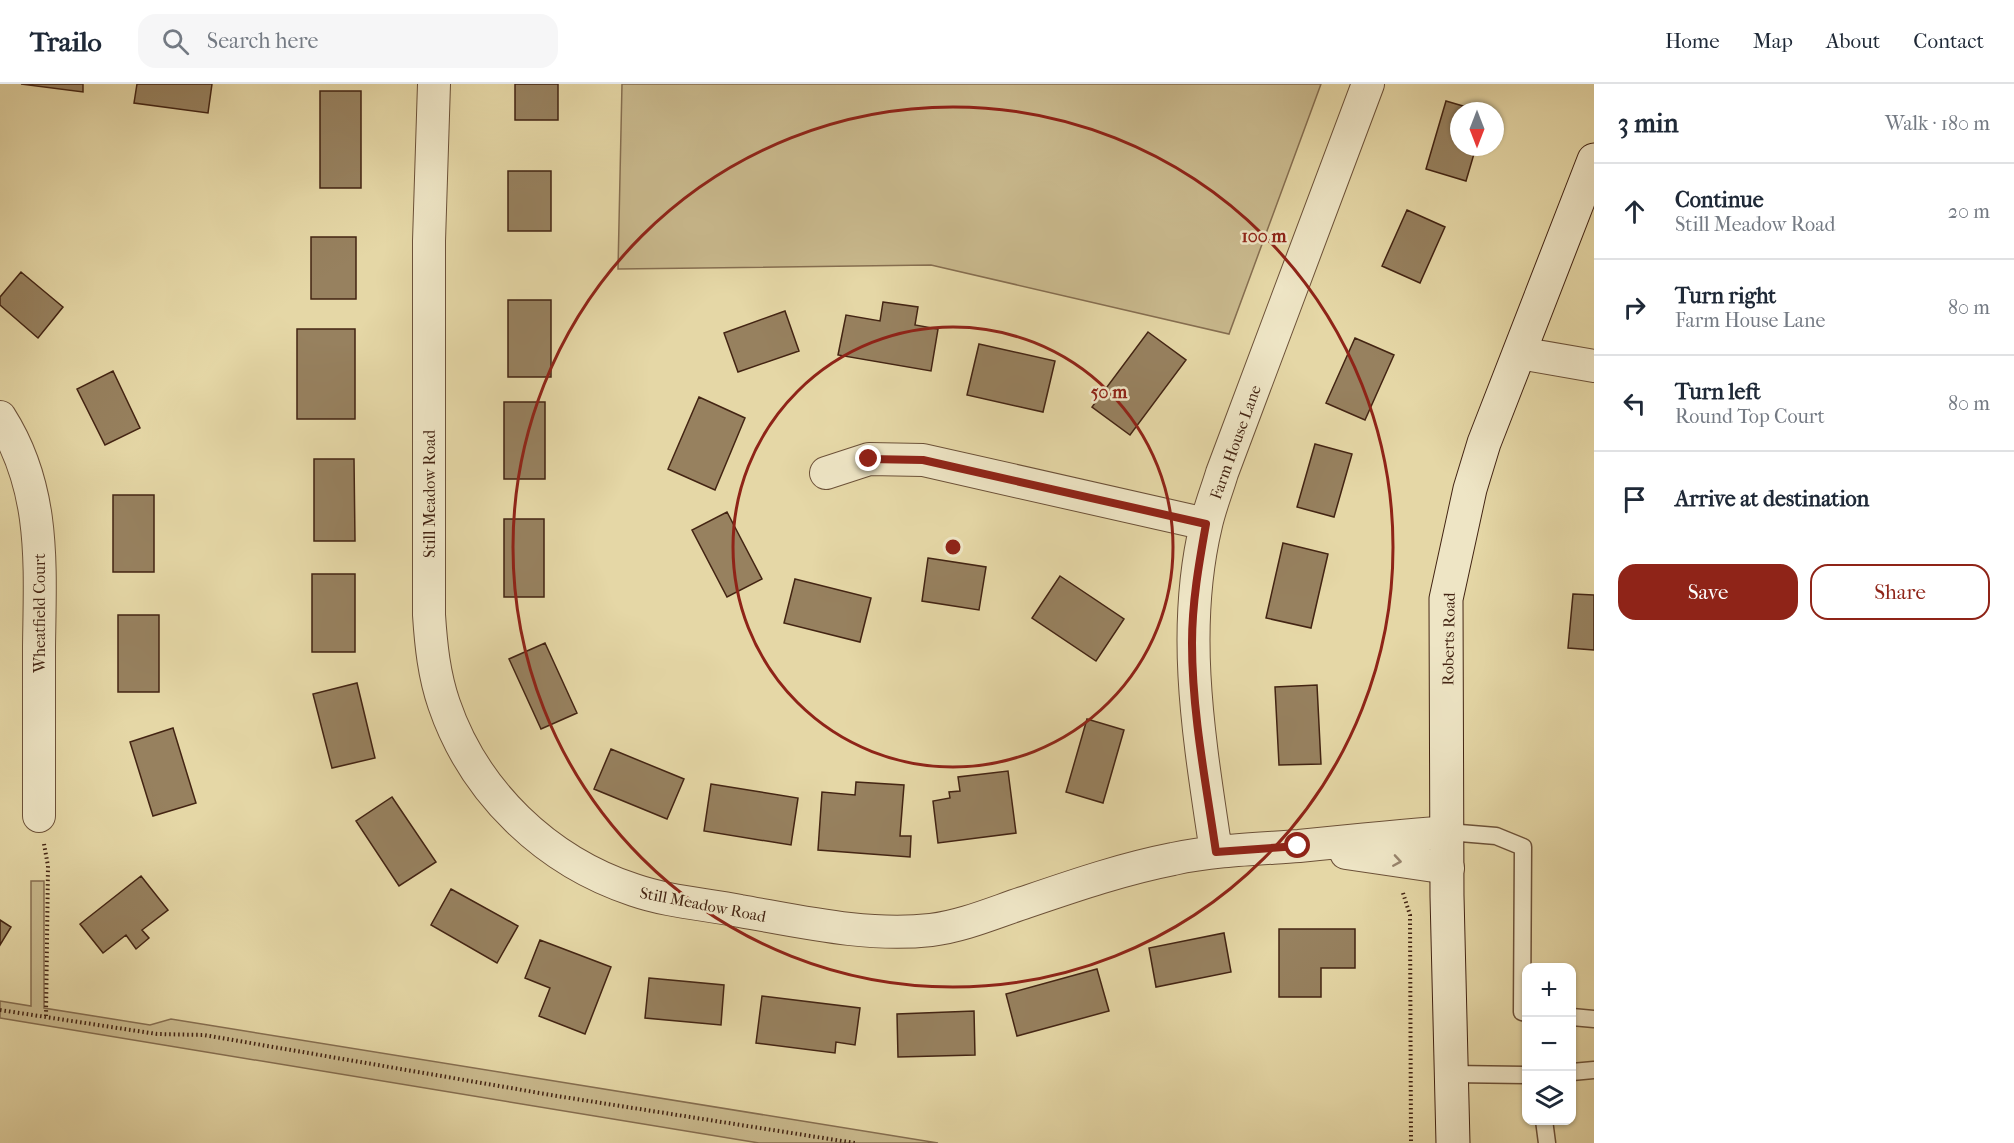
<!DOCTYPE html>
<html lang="en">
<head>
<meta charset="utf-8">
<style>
  :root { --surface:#fff; --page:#f6f6f7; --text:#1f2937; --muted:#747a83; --line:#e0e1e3; --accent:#8f2418 }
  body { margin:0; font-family:"IM FELL French Canon",serif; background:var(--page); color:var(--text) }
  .controls { position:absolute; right:18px; bottom:18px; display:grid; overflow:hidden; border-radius:12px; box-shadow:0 2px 4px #0004 }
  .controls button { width:54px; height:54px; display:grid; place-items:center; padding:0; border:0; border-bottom:2px solid var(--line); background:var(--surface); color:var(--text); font:30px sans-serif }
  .compass { position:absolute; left:1450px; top:18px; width:54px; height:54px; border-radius:50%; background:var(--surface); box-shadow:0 2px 4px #0004; rotate:180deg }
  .stop { position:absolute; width:18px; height:18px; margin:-14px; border:4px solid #8f2418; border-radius:50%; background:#fff }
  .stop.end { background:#8f2418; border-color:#fff; box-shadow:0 2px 6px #0008 }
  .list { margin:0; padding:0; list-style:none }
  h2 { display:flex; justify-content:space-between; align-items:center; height:78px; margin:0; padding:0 24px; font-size:26px }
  h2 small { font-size:20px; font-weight:400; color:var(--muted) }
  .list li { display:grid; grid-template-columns:39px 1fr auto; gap:18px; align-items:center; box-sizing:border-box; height:96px; padding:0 24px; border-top:2px solid var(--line) }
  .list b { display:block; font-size:22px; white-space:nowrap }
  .list p { margin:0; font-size:20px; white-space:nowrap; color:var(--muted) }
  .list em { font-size:20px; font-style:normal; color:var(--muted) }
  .actions { display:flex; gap:12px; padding:18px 24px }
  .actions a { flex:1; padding:14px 0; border:2px solid var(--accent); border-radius:18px; text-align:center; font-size:21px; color:var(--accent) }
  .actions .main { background:var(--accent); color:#fff }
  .icon { flex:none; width:33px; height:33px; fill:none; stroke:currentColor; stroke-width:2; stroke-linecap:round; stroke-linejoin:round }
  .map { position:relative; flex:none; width:1594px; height:1059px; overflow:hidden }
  header { display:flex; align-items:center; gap:36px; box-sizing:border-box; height:84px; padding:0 30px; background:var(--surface); border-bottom:2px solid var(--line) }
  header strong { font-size:28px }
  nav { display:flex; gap:33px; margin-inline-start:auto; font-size:21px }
  .search { width:420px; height:54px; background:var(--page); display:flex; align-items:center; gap:15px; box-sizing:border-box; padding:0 21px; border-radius:18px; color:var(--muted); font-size:22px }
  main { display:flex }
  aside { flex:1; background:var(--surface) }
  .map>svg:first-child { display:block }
  .green { fill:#c9b98d; stroke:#866e50; stroke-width:1.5 }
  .building { fill:#97815f; stroke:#432413; stroke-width:1.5 }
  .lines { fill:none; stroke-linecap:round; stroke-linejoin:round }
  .lane-casing { stroke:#6c5138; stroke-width:19 }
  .street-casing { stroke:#6c5138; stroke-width:34 }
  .secondary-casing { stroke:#432413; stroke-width:35 }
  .path { stroke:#432413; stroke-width:4; stroke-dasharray:1.5 3; stroke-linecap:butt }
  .lane { stroke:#eee5c5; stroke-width:16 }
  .street { stroke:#eee5c5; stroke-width:32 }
  .secondary { stroke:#eee5c5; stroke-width:33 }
  .oneway { stroke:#98846c }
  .route { stroke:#8f2418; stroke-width:8 }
  .ring { fill:none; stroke:#8f2418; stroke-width:3 }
  .labels { text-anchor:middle; stroke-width:5; stroke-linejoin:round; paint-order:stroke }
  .street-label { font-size:16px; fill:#432413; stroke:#eee5c5 }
  .centre { fill:#8f2418; stroke:#eee5c5; stroke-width:3 }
  .ring-label { font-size:18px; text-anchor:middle; font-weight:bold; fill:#8f2418; stroke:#eee5c5; stroke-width:5; stroke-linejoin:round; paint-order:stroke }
</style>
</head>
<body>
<header>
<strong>Trailo</strong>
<div class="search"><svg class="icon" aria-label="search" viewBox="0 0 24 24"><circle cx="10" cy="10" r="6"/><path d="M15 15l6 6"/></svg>Search here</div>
<nav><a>Home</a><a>Map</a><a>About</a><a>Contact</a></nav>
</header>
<main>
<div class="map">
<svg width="1594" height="1059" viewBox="0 0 1594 1059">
  <rect width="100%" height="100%" fill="#e5d7a6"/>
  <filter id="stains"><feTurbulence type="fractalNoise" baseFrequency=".00333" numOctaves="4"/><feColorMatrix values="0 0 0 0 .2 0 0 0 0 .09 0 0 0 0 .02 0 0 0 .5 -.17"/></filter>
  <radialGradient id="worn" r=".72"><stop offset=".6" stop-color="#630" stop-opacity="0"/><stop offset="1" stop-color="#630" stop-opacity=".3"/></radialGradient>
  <!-- green -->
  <path class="green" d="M 622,0 L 1321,0 L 1229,250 L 931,181 L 618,185 Z
    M 31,797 L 44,797 L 44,924 L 150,941 L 171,935 L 938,1059 L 759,1059 L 0,934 L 0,917 L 31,922 Z"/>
  <!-- building -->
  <path class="building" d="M 21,0 L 83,0 L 83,8 Z
    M 137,0 L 212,0 L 208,29 L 134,19 Z
    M 515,0 L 558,0 L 558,36 L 515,36 Z
    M 320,7 L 361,7 L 361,104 L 320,104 Z
    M 1446,17 L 1480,27 L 1459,27 L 1459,63 L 1476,63 L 1466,97 L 1426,85 Z
    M 508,87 L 551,87 L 551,147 L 508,147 Z
    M 1407,126 L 1445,143 L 1420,199 L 1382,182 Z
    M 311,153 L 356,153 L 356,215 L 311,215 Z
    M 21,188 L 63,223 L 38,254 L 0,221 L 0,213 Z
    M 508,216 L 551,216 L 551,293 L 508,293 Z
    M 883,218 L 918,223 L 915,241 L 938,245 L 931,287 L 838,271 L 846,231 L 880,237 Z
    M 785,227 L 799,267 L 738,288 L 724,249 Z
    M 297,245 L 355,245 L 355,335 L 297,335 Z
    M 1148,248 L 1186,276 L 1130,351 L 1092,323 Z
    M 1355,254 L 1394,271 L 1365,336 L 1326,319 Z
    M 979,260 L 1055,277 L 1043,328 L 967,311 Z
    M 113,287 L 140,344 L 105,361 L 77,305 Z
    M 699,313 L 745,334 L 715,406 L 668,385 Z
    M 504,318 L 545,318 L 545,395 L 504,395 Z
    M 1315,360 L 1352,370 L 1334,433 L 1297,423 Z
    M 314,375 L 354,375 L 355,457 L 314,457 Z
    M 113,411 L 154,411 L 154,488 L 113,488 Z
    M 727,428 L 762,495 L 727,513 L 692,446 Z
    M 504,435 L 544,435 L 544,513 L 504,513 Z
    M 1283,459 L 1328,470 L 1311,544 L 1266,534 Z
    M 928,474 L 986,483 L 979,526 L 922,517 Z
    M 312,490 L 355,490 L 355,568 L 312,568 Z
    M 1060,492 L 1124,535 L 1096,577 L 1032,534 Z
    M 795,495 L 871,514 L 860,558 L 784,539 Z
    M 1573,510 L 1594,511 L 1594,566 L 1568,564 Z
    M 118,531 L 159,531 L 159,608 L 118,608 Z
    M 545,559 L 577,629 L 541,645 L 509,575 Z
    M 357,599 L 375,674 L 332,684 L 313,610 Z
    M 1317,601 L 1321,680 L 1279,681 L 1275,603 Z
    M 1087,635 L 1124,646 L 1103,719 L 1066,708 Z
    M 173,644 L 196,719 L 153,732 L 130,658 Z
    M 611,665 L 684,695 L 667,735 L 594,705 Z
    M 1008,687 L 1016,749 L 938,759 L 933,717 L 950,714 L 949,708 L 960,707 L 958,693 Z
    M 856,698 L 904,701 L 900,752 L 911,752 L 910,773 L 818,766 L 822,708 L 855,711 Z
    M 711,700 L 798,714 L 791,761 L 704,747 Z
    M 392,713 L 436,778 L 399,802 L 356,737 Z
    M 141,792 L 168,826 L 142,846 L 149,854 L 136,865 L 126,851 L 103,869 L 80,840 Z
    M 451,805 L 518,842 L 497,879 L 431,841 Z
    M 0,836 L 11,843 L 0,861 Z
    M 1279,845 L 1355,845 L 1355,884 L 1321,884 L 1321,913 L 1279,913 Z
    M 1224,849 L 1231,888 L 1156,903 L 1149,864 Z
    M 540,856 L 611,883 L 585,950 L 539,932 L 550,904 L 525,894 Z
    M 1097,885 L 1109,927 L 1017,952 L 1006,910 Z
    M 649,894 L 724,901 L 721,941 L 645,934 Z
    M 762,912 L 860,924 L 855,961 L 836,958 L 835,969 L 756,959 Z
    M 974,927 L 975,971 L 898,973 L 897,930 Z"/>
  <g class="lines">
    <!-- lane casing -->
    <g class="lane-casing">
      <path id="lane" d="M 1448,748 L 1496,752 L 1523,763 L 1522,928 L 1526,929
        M 1572,933 L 1594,935
        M 1572,988 L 1594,986
        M 1452,990 L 1526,991
        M 1544,1036 L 1547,1059"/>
    </g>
    <!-- street casing -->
    <g class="street-casing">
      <path id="street" d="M 434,0 L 429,157 L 429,531 C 431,561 434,591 444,620 C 474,708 546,777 634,806 C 669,818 705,820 740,827 C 803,838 867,853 931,846 C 963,842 993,829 1023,819 C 1073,802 1122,785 1173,775 C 1214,766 1257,765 1299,762 C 1348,757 1398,752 1448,748
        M 1519,269 L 1594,282
        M 0,333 C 46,405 40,481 39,563 C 39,619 39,676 39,732
        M 826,389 L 869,375 L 923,376 L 1206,440
        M 1216,768 C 1200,659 1180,550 1206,441 C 1210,423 1217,406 1222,389 L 1368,0
        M 1346,769 L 1448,784"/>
    </g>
    <!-- secondary casing -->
    <g class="secondary-casing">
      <path id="secondary" d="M 1453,1059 L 1447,812 L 1446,515 L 1470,405 L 1484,359 L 1594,76"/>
    </g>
    <!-- path -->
    <path class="path" d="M 44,760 L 48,782 L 46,932
      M 1403,809 L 1410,831 L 1411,1059
      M 0,926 L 157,950 L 204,951 L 557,1012 L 855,1059"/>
    <!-- lane -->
    <use href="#lane" class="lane"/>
    <!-- street -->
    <use href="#street" class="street"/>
    <!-- secondary -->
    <use href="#secondary" class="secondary"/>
  </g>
  <!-- one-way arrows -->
  <defs><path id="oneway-chevron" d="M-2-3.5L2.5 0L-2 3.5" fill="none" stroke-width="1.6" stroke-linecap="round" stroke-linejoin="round" transform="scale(1.5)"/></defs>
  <use class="oneway" href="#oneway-chevron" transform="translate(1397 777) rotate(9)"/>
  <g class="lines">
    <!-- route -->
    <path class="route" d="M 869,375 L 923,376 L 1206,440 C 1199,479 1192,519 1192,559 C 1192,629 1206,699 1216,768 L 1298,762"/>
  </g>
  <!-- distance rings -->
  <g class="ring">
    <circle cx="953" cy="463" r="220"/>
    <circle cx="953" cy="463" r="440"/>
  </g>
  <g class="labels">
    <!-- street labels -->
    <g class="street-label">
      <text transform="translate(1235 358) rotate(-70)" y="6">Farm House Lane</text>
      <text transform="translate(429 410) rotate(-90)" y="6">Still Meadow Road</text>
      <text transform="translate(39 529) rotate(-90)" y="6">Wheatfield Court</text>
      <text transform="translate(1448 555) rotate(-89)" y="6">Roberts Road</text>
      <text transform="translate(703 820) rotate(11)" y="6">Still Meadow Road</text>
    </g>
  </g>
  <circle cx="953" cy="463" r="9" class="centre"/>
  <g class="ring-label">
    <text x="1264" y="158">100 m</text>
    <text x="1109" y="314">50 m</text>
  </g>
  <rect width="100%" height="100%" filter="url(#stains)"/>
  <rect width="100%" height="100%" fill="url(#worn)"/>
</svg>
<div class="controls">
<button>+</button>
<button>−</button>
<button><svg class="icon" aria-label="layers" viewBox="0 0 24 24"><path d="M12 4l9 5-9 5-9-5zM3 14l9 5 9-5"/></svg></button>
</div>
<svg class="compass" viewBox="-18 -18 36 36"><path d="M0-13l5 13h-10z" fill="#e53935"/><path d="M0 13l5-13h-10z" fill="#747a83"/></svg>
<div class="stop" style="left:1298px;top:762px"></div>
<div class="stop end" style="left:869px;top:375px"></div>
</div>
<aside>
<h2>3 min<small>Walk · 180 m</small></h2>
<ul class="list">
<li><svg class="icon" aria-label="ahead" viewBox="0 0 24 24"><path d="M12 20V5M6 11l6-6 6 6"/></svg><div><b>Continue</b><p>Still Meadow Road</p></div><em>20 m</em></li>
<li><svg class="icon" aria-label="right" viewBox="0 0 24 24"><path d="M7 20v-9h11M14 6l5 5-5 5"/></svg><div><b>Turn right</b><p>Farm House Lane</p></div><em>80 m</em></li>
<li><svg class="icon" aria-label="left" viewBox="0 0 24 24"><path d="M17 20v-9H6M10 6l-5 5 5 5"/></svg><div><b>Turn left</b><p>Round Top Court</p></div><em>80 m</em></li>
<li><svg class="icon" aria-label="arrive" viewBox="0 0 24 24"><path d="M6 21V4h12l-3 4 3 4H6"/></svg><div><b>Arrive at destination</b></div></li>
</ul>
<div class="actions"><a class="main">Save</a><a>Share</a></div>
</aside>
</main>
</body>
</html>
